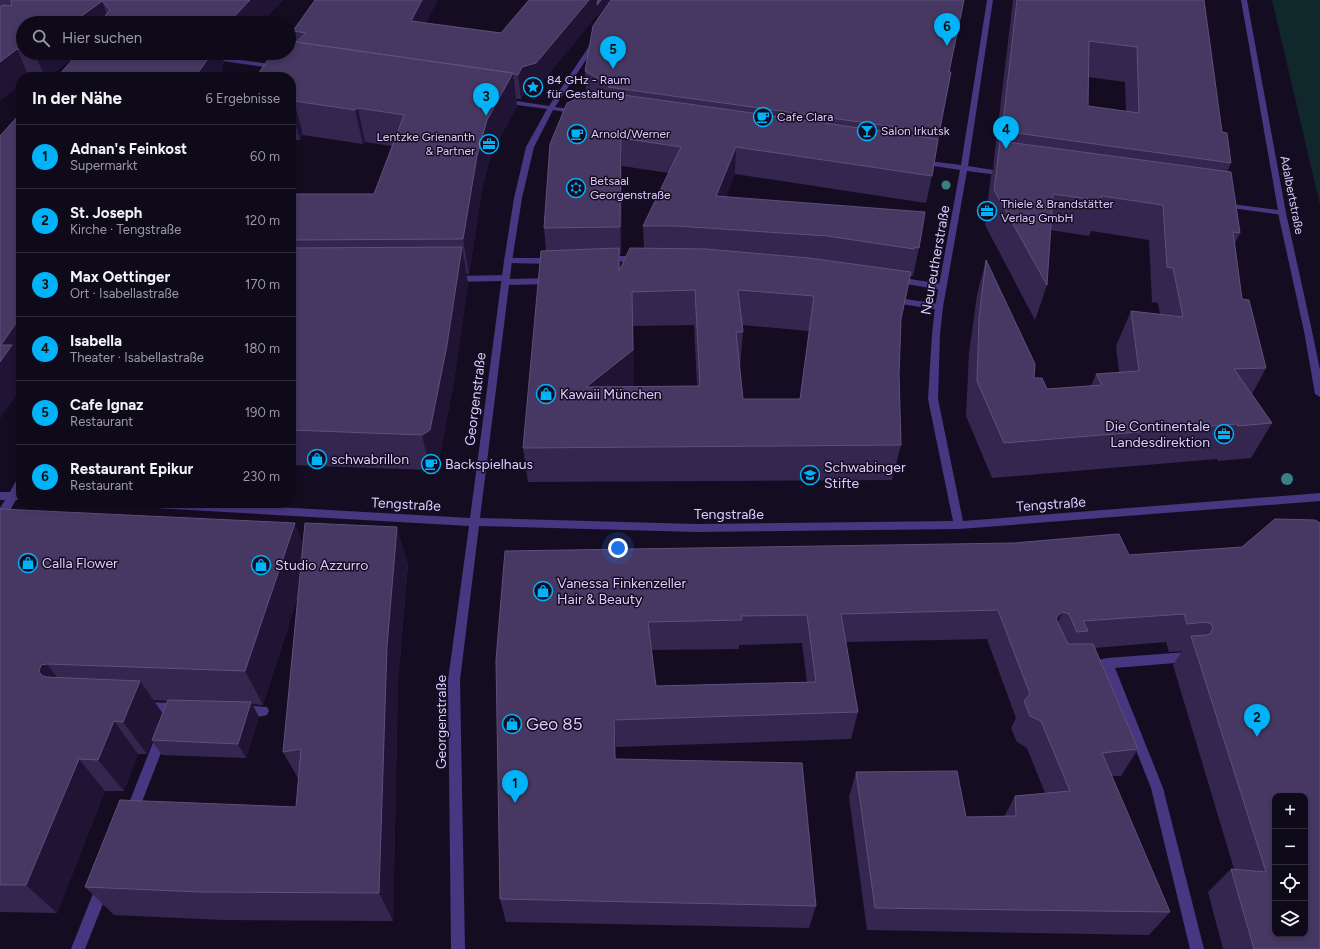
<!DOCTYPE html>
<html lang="de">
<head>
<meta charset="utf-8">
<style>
  :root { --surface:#0f0a19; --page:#181322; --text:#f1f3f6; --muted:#9b9aa2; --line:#2f2b38; --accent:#00b3f8 }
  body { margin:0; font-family:Figtree,sans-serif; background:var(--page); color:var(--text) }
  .controls { position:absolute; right:12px; bottom:12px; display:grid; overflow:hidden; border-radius:8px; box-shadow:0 2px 6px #0003 }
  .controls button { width:36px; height:36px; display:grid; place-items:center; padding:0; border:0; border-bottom:1px solid var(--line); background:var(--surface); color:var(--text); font:20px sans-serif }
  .you { position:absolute; left:618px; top:548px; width:14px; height:14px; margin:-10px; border:3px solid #fff; border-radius:50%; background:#1a73e8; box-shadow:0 0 0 6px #1a73e833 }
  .badge { display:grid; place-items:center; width:26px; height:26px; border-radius:50%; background:var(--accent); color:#111; font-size:13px; font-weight:700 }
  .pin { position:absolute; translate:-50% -33px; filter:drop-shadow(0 1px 2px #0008) }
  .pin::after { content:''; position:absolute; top:21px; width:14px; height:12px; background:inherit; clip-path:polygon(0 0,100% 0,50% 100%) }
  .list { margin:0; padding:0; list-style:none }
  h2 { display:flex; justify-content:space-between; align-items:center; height:52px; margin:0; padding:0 16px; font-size:17px }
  h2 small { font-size:13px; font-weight:400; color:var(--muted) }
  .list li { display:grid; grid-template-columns:26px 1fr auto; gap:12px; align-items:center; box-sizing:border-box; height:64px; padding:0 16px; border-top:1px solid var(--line) }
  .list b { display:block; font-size:15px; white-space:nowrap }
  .list p { margin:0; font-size:13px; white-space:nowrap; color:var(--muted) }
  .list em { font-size:13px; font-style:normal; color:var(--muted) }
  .icon { flex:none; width:22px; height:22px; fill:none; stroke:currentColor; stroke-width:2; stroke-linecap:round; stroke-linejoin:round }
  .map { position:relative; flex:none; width:1320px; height:949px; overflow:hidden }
  .search { position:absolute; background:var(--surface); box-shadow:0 2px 6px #0003; left:16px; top:16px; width:280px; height:44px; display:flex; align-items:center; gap:10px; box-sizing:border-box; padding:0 14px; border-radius:22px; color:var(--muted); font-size:15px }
  .panel { position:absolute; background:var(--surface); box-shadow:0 2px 6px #0003; left:16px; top:72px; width:280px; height:436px; border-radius:16px }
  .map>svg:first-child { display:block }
  .green { fill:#10272b }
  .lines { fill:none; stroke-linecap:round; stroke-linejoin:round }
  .lane { fill:#473780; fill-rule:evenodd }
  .street { fill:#473780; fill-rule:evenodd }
  .tree { fill:#398084 }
  .wall { fill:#35264f; fill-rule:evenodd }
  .shaded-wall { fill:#201435 }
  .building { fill:#463862; stroke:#5e4f7b; fill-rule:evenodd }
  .labels { text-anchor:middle; stroke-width:3; stroke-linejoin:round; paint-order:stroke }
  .far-poi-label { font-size:12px; fill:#dbcdff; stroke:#140d21; text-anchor:start }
  .far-street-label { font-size:12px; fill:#dbcdff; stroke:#140d21 }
  .street-label { font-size:14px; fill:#dbcdff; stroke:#140d21 }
  .poi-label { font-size:14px; fill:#dbcdff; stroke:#140d21; text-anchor:start }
  .near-poi-label { font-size:17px; fill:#dbcdff; stroke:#140d21; text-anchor:start }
</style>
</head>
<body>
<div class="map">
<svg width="1320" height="949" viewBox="0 0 1320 949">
  <rect width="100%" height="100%" fill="#140d21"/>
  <!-- green -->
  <path class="green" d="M 1272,0 L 1320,0 L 1320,205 Z"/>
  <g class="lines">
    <!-- lane -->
    <path class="lane" d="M 1279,211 L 1282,211 L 1286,213 L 1312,331 L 1308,334 L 1304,331 L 1278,213 Z
      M 606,256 L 638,256 L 642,259 L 638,262 L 603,261 L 602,259 Z
      M 508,258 L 552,258 L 556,261 L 552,264 L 505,263 L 504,261 L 505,259 Z
      M 506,275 L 509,276 L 509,279 L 551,278 L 555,281 L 551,284 L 505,285 L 502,284 L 502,281 L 455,282 L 451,279 L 455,276 Z
      M 897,277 L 942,284 L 946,287 L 942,290 L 894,282 L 893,280 Z
      M 892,297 L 939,304 L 943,307 L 939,310 L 889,302 L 888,300 Z
      M 1187,652 L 1191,654 L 1193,657 L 1191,660 L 1187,662 L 1115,668 L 1163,788 L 1204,949 L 1190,949 L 1151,788 L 1104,669 L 1098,668 L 1096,664 L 1098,660 L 1107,658 Z
      M 145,702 L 177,703 L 181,704 L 183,708 L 181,712 L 177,713 L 145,712 L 141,711 L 139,707 L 141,703 Z
      M 243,705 L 267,707 L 269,711 L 267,715 C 259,718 247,717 239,714 L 237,710 L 239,706 Z
      M 162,730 L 166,731 L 168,735 L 136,817 L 131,819 L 126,817 L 125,813 L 156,735 L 158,731 Z
      M 103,879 L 108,881 L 110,886 L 85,949 L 71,949 L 98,881 Z"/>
    <!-- street -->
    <path class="street" d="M 315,0 L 321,0 L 291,42 L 289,43 L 289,36 Z
      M 987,0 L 993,0 L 968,166 L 1006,172 L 1010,174 L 1006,176 L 967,171 L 943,307 L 940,334 L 938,399 L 963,521 L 1320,493 L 1320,501 L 959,529 L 696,532 L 479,526 L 460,680 L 465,949 L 451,949 L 448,680 L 469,526 L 137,507 L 133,506 L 132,503 L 206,503 L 470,518 L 504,261 L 514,198 L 526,147 L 547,109 L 503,103 L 500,101 L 503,99 L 549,106 L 594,39 L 596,38 L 599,40 L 555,107 L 578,110 L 581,112 L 578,114 L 553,110 L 534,147 L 522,198 L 512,261 L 480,518 L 696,524 L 953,521 L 928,399 L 932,334 L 935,307 L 960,170 L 921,164 L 917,162 L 921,160 L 961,165 Z
      M 1241,0 L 1247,0 L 1286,213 L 1282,215 L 1224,207 L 1220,205 L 1224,203 L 1278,210 Z
      M 210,56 L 278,65 L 281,67 L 278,69 L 208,59 L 207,58 Z
      M 1308,328 L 1312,331 L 1320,370 L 1320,397 L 1315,394 L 1304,331 Z
      M 21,478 L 21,500 L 16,500 L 4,520 L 0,521 L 0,508 L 5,500 L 0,500 L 0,492 L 10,492 L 17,479 Z"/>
  </g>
  <!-- trees -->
  <g class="tree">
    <circle cx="946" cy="185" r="4.5"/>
    <circle cx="1287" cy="479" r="6"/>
  </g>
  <!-- wall -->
  <path class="wall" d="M 0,0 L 283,0 L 261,23 L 23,23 L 23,53 L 234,53 L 230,58 L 222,56 L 224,63 L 222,66 L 224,76 L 71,61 L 70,60 L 49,77 L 21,77 L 21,84 L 0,100 Z
    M 529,0 L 951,72 L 932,176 L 926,203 L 735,174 L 726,196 L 919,248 L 913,276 L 910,276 L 901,319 L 899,374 L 901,445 L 892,480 L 528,482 L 523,448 L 546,251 L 544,228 L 586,95 L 585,71 L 598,19 L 597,15 L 538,87 L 525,91 L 521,99 L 516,99 L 517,106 L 491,154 L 482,190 L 469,274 L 466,274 L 468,283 L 454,381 L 438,465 L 430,470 L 291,465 L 291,194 L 374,194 L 392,146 L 365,142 L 363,144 L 303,135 L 300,140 L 293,140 L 291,144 L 291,77 L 296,42 L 293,31 L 426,23 L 501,33 ZM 622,166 L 669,173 L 643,226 L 644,248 L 620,269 L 619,255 L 621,254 ZM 694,325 L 697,386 L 632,387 L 634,385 L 633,326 ZM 742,325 L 809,331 L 800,399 L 743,399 L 740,367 L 743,332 Z
    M 1013,0 L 1204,0 L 1222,132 L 1231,163 L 1227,172 L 1240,233 L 1235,243 L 1242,299 L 1266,368 L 1252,394 L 1272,423 L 1251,458 L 1218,461 L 1217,459 L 992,478 L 966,416 L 969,353 L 977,295 L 986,260 L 1034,378 L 1047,389 L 1091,386 L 1096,374 L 1119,372 L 1116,346 L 1131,311 L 1160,314 L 1158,303 L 1152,302 L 1149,240 L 1091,231 L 1089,236 L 1050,230 L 1047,285 L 1035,320 L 985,225 L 991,175 L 994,167 L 993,167 ZM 1088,77 L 1125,82 L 1126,111 L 1088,106 Z
    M 0,509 L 303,542 L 408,564 L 398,681 L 393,921 L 223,920 L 114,915 L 85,887 L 296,807 L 299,780 L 283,752 L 298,595 L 263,705 L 252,704 L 259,717 L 246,758 L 162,755 L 152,741 L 147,754 L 138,754 L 124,791 L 105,791 L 57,913 L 0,912 ZM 153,700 L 168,701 L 162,714 Z
    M 1242,547 L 1320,949 L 1223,949 L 1208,892 L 1231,869 L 1234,869 L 1173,665 L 1182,651 L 1169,652 L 1166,642 L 1095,648 L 1138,749 L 1121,776 L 1112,776 L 1170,912 L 1149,935 L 867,930 L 849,797 L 856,772 L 966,817 L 1004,817 L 1015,796 L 1045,793 L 1027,748 L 1017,742 L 1011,728 L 1016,718 L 987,639 L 846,642 L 858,712 L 851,739 L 616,747 L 616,759 L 816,906 L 809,928 L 506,922 L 500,899 L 505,551 L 1129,555 ZM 802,643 L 807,682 L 656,686 L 651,650 L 739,649 L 739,645 Z"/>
  <!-- shaded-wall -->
  <path class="shaded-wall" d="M 250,0 L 283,0 L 261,23 L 228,23 Z
    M 422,0 L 438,0 L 415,45 L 411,21 Z
    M 589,0 L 617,0 L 598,29 L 597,15 L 538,87 L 525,91 L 521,99 L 518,75 L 522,67 Z
    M 102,1 L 110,23 L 72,23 Z
    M 17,49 L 29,77 L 21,77 L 21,84 L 0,100 L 0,62 Z
    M 34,53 L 80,53 L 69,57 L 70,60 L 49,77 L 45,77 Z
    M 207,53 L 221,53 L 224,63 L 222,66 L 224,76 L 224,77 L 195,77 Z
    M 228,53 L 234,53 L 230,58 Z
    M 513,73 L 517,106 L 491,154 L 482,190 L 469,274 L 463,239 L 477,156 L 487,120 Z
    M 294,101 L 303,135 L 300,140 L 291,107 L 291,106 Z
    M 358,108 L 365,142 L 363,144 L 355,110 Z
    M 291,131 L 293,140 L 291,144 Z
    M 621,138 L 622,166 L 621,254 L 620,227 Z
    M 736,147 L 735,174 L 715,223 L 716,196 Z
    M 462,247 L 468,283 L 454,381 L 438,465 L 430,470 L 422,435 Z
    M 619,248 L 620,283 L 619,271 Z
    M 632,292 L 634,385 L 589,422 L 586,387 Z
    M 21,316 L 21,388 L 0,419 L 0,362 L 1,345 Z
    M 295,523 L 309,559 L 263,705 L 245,671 Z
    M 397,527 L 408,564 L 398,681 L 393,921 L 379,893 L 387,646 Z
    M 1063,612 L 1049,641 L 1045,643 L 1058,615 Z
    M 47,664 L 73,698 L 41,675 L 39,671 L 41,665 Z
    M 140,681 L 163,714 L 147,754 L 123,722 Z
    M 251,702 L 259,717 L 246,758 L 238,744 Z
    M 614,720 L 616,747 L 616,785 L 615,759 Z
    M 114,721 L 138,754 L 124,791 L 98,760 Z
    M 79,759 L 105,791 L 57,913 L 26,885 Z"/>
  <!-- building -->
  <path class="building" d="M 11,0 L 250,0 L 228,23 L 99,23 L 110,10 L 102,1 L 72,23 L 23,23 L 23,50 L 17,49 L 0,62 L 0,7 L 3,5 L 12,6 Z
    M 315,0 L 422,0 L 411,21 L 501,33 L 529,0 L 589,0 L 536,63 L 522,67 L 518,75 L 514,74 L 513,73 L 296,42 L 306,33 L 293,31 Z
    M 598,0 L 601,0 L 597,5 Z
    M 611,0 L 964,0 L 949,72 L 951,72 L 939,133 L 608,87 L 611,86 L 585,71 L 593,26 Z
    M 1017,0 L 1204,0 L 1222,132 L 1227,133 L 1231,163 L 1002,131 ZM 1089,41 L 1137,47 L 1139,113 L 1088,106 Z
    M 289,41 L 513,73 L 487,120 L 477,156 L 463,239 L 291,240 L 291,194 L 374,194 L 404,115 L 358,108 L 355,110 L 294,101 L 291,106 L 291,77 L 256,77 L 269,58 L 274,53 L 289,53 Z
    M 73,53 L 212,53 L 195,77 L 57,77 L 74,58 L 69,57 Z
    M 595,91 L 938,139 L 932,176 L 736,147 L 716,196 L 925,212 L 919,248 L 915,247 L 914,249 L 827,236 L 676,226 L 643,226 L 681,147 L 621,138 L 620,227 L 544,228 L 550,144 L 567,103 Z
    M 17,117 L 21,117 L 21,316 L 1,345 L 12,345 L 0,362 L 0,136 Z
    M 1000,141 L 1231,172 L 1240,233 L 1233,232 L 1242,299 L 1249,300 L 1266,368 L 1234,369 L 1272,423 L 1238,426 L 1237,424 L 1004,443 L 977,381 L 979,318 L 986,260 L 1035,364 L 1034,378 L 1042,378 L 1047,389 L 1102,385 L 1096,374 L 1139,371 L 1131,311 L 1183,317 L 1173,268 L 1167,267 L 1163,205 L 1101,196 L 1101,201 L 1053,194 L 1047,285 L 994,190 Z
    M 462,247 L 447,345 L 430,430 L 422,435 L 291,430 L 291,248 Z
    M 619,248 L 619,271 L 630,248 L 706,249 L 809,258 L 911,272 L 901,319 L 899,374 L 901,445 L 523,448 L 541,251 ZM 695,290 L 700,386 L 586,387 L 633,350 L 632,292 ZM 738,290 L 814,296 L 800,399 L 743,399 L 736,332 L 743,332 Z
    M 0,509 L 295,523 L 245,671 L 47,664 L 41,665 L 39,671 L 41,675 L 46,677 L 140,681 L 123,722 L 114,721 L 98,760 L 79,759 L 26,885 L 0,885 Z
    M 1275,519 L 1315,520 L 1320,523 L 1320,949 L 1254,949 L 1231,869 L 1266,872 L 1191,636 L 1207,635 L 1211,633 L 1213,628 L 1211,624 L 1206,622 L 1187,624 L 1184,614 L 1083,621 L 1088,631 L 1077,632 L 1069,614 L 1063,612 L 1058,615 L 1056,619 L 1068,644 L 1093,644 L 1138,749 L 1102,753 L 1170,912 L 875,908 L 856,772 L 957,771 L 966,817 L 1016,816 L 1015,796 L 1070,791 L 1041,721 L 1030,716 L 1024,701 L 1030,694 L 998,610 L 841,614 L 858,712 L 614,720 L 615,759 L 802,763 L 816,906 L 500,899 L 496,660 L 505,551 L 1014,543 L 1119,534 L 1129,555 L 1242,547 ZM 807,615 L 816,682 L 656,686 L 648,622 L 742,620 L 741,616 ZM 1275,796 L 1305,796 L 1305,934 L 1275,934 Z
    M 305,523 L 397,527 L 387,646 L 379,893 L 200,892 L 85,887 L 120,800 L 296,807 L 301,749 L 283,752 Z
    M 168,700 L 251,702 L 238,744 L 152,740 Z"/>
  <!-- icons -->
  <defs>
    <g id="sight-ring" transform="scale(1)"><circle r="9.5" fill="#140d21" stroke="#00b3f8" stroke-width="1.5"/><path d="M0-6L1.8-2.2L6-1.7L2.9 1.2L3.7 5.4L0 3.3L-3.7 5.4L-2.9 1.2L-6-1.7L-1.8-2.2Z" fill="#00b3f8"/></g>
    <g id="cafe-ring" transform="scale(1)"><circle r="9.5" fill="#140d21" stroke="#00b3f8" stroke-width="1.5"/><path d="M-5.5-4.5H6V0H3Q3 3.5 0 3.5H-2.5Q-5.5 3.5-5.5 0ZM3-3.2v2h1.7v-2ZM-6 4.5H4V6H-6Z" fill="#00b3f8"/></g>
    <g id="bar-ring" transform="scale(1)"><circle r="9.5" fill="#140d21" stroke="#00b3f8" stroke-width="1.5"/><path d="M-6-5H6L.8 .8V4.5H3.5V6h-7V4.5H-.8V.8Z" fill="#00b3f8"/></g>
    <g id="office-ring" transform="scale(1)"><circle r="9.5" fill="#140d21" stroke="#00b3f8" stroke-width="1.5"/><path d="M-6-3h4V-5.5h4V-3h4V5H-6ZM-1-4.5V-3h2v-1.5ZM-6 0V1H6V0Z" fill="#00b3f8"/></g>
    <g id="synagogue-ring" transform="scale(1)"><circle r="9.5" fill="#140d21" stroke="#00b3f8" stroke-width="1.5"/><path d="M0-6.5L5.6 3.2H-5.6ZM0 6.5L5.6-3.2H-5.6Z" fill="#00b3f8"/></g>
    <g id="shop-ring" transform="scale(1)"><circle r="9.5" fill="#140d21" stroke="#00b3f8" stroke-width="1.5"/><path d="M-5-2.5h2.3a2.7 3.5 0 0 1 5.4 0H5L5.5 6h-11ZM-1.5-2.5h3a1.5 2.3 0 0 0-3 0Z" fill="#00b3f8"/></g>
    <g id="school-ring" transform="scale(1)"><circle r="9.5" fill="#140d21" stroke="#00b3f8" stroke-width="1.5"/><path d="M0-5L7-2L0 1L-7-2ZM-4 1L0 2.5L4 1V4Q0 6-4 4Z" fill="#00b3f8"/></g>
  </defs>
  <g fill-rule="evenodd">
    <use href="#sight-ring" x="533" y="87"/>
    <use href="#cafe-ring" x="763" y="117"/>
    <use href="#bar-ring" x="867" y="131"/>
    <use href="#cafe-ring" x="577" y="134"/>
    <use href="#office-ring" x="489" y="144"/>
    <use href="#synagogue-ring" x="576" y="188"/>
    <use href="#office-ring" x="987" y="211"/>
    <use href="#shop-ring" x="546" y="394"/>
    <use href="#office-ring" x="1224" y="434"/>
    <use href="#shop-ring" x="317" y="459"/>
    <use href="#cafe-ring" x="431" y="464"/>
    <use href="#school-ring" x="810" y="475"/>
    <use href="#shop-ring" x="28" y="563"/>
    <use href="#shop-ring" x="261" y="565"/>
    <use href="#shop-ring" x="543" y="591"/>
    <use href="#shop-ring" x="512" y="724"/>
  </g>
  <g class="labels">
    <!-- far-poi labels -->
    <g class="far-poi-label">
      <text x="547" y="84">84 GHz - Raum<tspan x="547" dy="14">für Gestaltung</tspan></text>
      <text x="777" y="121">Cafe Clara</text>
      <text x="881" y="135">Salon Irkutsk</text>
      <text x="591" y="138">Arnold/Werner</text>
      <text x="475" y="141" text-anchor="end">Lentzke Grienanth<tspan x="475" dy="14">&amp; Partner</tspan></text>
      <text x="590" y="185">Betsaal<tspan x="590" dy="14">Georgenstraße</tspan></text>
      <text x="1001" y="208">Thiele &amp; Brandstätter<tspan x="1001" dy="14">Verlag GmbH</tspan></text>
    </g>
    <!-- far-street labels -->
    <g class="far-street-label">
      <text transform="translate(1292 195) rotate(79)" y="4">Adalbertstraße</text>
    </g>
    <!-- street labels -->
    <g class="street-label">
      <text transform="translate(935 260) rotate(-80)" y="5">Neureutherstraße</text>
      <text transform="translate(475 399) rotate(-83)" y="5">Georgenstraße</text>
      <text transform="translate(406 504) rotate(3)" y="5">Tengstraße</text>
      <text transform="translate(1051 504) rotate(-4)" y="5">Tengstraße</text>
      <text x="729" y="519">Tengstraße</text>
      <text transform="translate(441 722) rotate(-90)" y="5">Georgenstraße</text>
    </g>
    <!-- poi labels -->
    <g class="poi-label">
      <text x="560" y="399">Kawaii München</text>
      <text x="1210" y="431" text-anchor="end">Die Continentale<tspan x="1210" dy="16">Landesdirektion</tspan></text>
      <text x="331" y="464">schwabrillon</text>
      <text x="445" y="469">Backspielhaus</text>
      <text x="824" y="472">Schwabinger<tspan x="824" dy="16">Stifte</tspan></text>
      <text x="42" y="568">Calla Flower</text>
      <text x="275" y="570">Studio Azzurro</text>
      <text x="557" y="588">Vanessa Finkenzeller<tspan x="557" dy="16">Hair &amp; Beauty</tspan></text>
    </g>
    <!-- near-poi labels -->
    <g class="near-poi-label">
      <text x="526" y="730">Geo 85</text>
    </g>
  </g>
</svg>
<div class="controls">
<button>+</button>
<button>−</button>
<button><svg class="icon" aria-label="locate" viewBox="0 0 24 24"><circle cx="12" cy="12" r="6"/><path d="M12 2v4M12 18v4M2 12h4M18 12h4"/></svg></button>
<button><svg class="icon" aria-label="layers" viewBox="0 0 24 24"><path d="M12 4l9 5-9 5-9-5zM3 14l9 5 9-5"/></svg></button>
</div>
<div class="you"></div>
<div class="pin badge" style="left:515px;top:803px">1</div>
<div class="pin badge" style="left:1257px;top:737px">2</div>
<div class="pin badge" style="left:486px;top:116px">3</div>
<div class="pin badge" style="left:1006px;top:149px">4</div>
<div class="pin badge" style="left:613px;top:69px">5</div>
<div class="pin badge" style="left:947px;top:46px">6</div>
<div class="search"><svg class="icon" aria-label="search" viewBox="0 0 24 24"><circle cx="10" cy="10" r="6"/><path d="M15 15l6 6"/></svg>Hier suchen</div>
<section class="panel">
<h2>In der Nähe<small>6 Ergebnisse</small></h2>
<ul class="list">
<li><span class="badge">1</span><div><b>Adnan's Feinkost</b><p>Supermarkt</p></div><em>60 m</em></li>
<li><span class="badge">2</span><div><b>St. Joseph</b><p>Kirche · Tengstraße</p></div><em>120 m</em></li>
<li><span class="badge">3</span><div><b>Max Oettinger</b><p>Ort · Isabellastraße</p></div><em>170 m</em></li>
<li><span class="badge">4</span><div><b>Isabella</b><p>Theater · Isabellastraße</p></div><em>180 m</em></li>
<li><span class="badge">5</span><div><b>Cafe Ignaz</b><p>Restaurant</p></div><em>190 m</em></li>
<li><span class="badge">6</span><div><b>Restaurant Epikur</b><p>Restaurant</p></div><em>230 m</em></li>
</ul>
</section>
</div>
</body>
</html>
